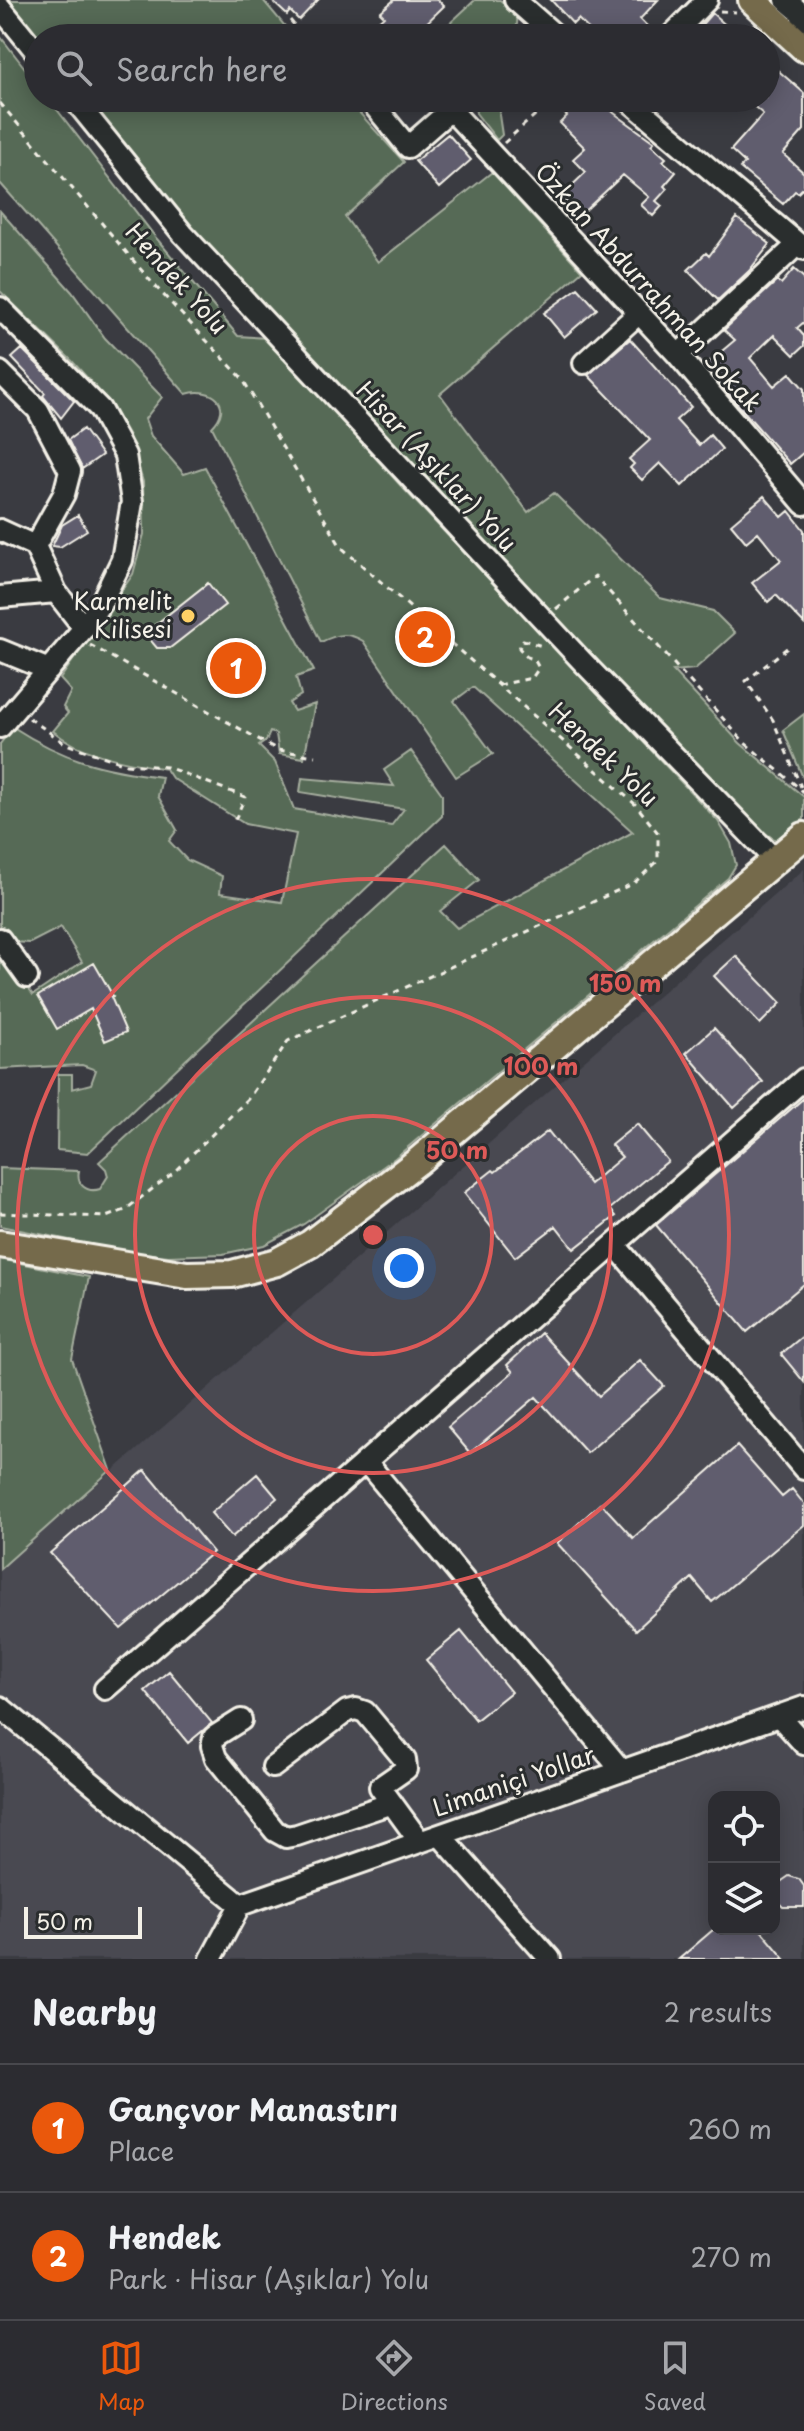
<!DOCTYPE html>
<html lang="en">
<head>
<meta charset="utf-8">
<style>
  :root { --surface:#2c2c31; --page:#343439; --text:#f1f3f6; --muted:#a6a7ab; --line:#48484d; --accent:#ea580c }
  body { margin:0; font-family:"Playpen Sans",sans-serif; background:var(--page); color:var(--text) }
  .controls { position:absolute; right:24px; bottom:24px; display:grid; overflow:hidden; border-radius:16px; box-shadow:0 4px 20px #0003 }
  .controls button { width:72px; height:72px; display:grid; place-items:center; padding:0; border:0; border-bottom:2px solid var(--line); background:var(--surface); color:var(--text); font:40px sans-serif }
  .scale { position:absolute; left:24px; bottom:20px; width:118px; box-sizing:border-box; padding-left:8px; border:4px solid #f4f1e8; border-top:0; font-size:22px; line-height:28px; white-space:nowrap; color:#f4f1e8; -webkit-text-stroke:6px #2a2d2e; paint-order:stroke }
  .you { position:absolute; left:404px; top:1268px; width:28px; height:28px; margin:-20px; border:6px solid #fff; border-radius:50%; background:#1a73e8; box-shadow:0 0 0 12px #1a73e833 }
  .badge { display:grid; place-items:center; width:52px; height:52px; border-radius:50%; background:var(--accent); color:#fff; font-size:26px; font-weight:700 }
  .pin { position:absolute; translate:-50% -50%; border:4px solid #fff; box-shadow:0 2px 8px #0006 }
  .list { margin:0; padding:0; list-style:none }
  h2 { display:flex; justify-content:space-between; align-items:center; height:104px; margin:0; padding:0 32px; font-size:34px }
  h2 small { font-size:26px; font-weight:400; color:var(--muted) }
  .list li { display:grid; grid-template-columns:52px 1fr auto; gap:24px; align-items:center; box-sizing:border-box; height:128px; padding:0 32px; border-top:2px solid var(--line) }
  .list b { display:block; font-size:30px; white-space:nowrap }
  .list p { margin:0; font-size:26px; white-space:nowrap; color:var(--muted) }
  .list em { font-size:26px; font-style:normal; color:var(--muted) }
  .icon { flex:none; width:44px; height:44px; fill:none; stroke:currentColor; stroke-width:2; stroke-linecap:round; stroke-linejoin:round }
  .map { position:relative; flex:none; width:804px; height:1959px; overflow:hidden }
  .search { position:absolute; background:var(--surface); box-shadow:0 4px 20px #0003; left:24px; right:24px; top:24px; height:88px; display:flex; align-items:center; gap:20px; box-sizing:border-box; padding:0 28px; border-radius:44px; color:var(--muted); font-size:30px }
  .sheet { height:360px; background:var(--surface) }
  nav { display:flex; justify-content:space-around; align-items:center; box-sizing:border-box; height:112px; border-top:2px solid var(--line); background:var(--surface); font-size:22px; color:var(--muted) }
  nav a { display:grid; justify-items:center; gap:4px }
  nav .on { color:var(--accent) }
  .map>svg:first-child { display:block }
  .built { fill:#484851; fill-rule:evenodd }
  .green { fill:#576b56; stroke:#a6ae9f; stroke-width:2 }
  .building { fill:#605d6e; stroke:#f4f1e8; stroke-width:2 }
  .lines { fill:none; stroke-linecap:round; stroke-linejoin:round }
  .minor-casing { stroke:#f4f1e8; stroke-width:26 }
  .major-casing { stroke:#f4f1e8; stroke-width:32 }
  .path { stroke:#f4f1e8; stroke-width:3; stroke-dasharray:6 6; stroke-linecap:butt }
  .minor { stroke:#2a2d2e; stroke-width:20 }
  .major { stroke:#756b4b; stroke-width:26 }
  .ring { fill:none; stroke:#de5a58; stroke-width:4 }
  .poi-dot { fill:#ffd166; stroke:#2a2d2e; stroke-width:3 }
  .labels { text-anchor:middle; stroke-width:6; stroke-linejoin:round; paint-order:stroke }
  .street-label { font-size:24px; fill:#f4f1e8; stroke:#2a2d2e }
  .poi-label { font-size:24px; fill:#f4f1e8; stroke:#2a2d2e; text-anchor:end }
  .centre { fill:#de5a58; stroke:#2a2d2e; stroke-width:4 }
  .ring-label { font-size:24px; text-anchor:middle; font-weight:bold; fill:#de5a58; stroke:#2a2d2e; stroke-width:6; stroke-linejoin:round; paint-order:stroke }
</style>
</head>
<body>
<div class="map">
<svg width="804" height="1959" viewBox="0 0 804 1959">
  <rect width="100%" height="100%" fill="#3a3b41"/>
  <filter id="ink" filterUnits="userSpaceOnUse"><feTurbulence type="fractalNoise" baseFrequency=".0125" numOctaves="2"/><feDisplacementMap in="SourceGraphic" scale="16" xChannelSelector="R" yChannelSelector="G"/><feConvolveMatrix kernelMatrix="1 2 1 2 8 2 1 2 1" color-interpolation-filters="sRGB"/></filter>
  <g filter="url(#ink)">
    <!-- built -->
    <path class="built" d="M 804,869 L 804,1959 L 0,1959 L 0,1569 ZM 714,1797 L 774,1797 L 774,1929 L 714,1929 Z"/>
    <!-- green -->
    <path class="green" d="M 6,0 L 263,0 L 295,38 L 38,38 L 38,40 Z
      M 475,0 L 500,0 L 517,14 C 518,25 517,31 509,38 L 434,38 Z
      M 0,36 L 38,85 L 38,98 L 48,98 L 157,239 L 238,336 L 267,338 L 401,486 L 718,821 L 731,843 L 736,865 L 728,878 L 395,1158 L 304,1224 L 264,1245 L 223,1254 L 168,1256 L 119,1250 L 0,1226 L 0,1168 L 79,1171 C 76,1185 87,1193 100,1189 L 108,1176 L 106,1169 L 99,1162 L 446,844 L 479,880 L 440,911 L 457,928 L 633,832 L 473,687 L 454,701 L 493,754 L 456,777 L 363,641 C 348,632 337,634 321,642 L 212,427 C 234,405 213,386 186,394 L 0,183 Z
      M 84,98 L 346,98 L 404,162 L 345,217 L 378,262 L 492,172 L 582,271 L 440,394 L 528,512 L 554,493 L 660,598 L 713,611 L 735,633 L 695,669 L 673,671 L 740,743 L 804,797 L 804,819 L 776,840 L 754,826 L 190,229 Z
      M 480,98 L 493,98 L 501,108 L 499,115 L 502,135 L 497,140 L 476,113 L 475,103 Z
      M 0,211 L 72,292 L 105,338 L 162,397 L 145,419 L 151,436 L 184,474 L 205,467 L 314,671 L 296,677 L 301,695 L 289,703 L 294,711 L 315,704 L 304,758 L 279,754 L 276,734 L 270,732 L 266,741 L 259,746 L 275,762 L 294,809 L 391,826 L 404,809 L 300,792 L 302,778 L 394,786 L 384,770 L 411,751 L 442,794 L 442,816 L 88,1153 L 57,1150 L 58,1074 L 72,1074 L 72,1089 L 91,1084 L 96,1070 L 82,1065 L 0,1069 L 0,952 L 33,995 L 82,962 L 61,927 L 30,943 L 10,942 L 0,925 L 0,744 L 13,727 C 64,760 103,770 162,777 L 158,796 L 177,830 L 169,841 L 187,860 L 222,876 L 220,893 L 282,902 L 296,834 L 245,824 L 172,778 L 166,769 C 128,762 83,756 53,731 L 68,713 L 63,707 L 71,691 L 60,679 L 133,574 L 144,534 L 143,482 L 129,436 L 111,404 L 72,361 L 0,291 Z
      M 804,714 L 804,780 L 783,730 Z
      M 0,1259 L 89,1277 L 72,1359 L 111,1470 L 0,1569 Z"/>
    <!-- building -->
    <path class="building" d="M 271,0 L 318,0 L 299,20 L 290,11 L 287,15 Z
      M 394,0 L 438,0 L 444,6 L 411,38 L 372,38 L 366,32 L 384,16 L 380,12 Z
      M 551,0 L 658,0 L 640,19 L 648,27 L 637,38 L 598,38 L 578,19 L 573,24 Z
      M 712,13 L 740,38 L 690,38 Z
      M 766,60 L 804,93 L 804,130 L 783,154 L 804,173 L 804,187 L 798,193 L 795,191 L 783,204 L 740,168 L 745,163 L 731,150 L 763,114 L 744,98 L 766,98 Z
      M 549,98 L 599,98 L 614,113 L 654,142 L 651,145 L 666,158 L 663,161 L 676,172 L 664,186 L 667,189 L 656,201 L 662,206 L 653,216 L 641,205 L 649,197 L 623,175 L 579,216 L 561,196 L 586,172 L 573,159 L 585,148 L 560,123 L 567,116 Z
      M 448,134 L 471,160 L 439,188 L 415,161 Z
      M 737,218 L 770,244 L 749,271 L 718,300 L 688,270 L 706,253 L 709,256 Z
      M 794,269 L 804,278 L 804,322 L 797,328 L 804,336 L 804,346 L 794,355 L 774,335 L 750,358 L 774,386 L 790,373 L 804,389 L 804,452 L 790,464 L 704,366 L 735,340 L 724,330 L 777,281 L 781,284 Z
      M 578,288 L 597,309 L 564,337 L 544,313 Z
      M 630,339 L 691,407 L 676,420 L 699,445 L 710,435 L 722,449 L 682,486 L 660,463 L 642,480 L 630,468 L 634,464 L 629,459 L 650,440 L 588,375 Z
      M 22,349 L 74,401 L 61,418 L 43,396 L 45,393 L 12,358 Z
      M 83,429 L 102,455 L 82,469 L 68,440 Z
      M 764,496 L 782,517 L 789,511 L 804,530 L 804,624 L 776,595 L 768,602 L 752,583 L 781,560 L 758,532 L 746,542 L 731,524 Z
      M 78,515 L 87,530 L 60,547 L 52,546 L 62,525 Z
      M 208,583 L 225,605 L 170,648 L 157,648 L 151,641 L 151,628 Z
      M 240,654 L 251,669 L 233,682 L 226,681 L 221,674 L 222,667 Z
      M 736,956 L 781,1003 L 760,1024 L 714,976 Z
      M 94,963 L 113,996 L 111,997 L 126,1032 L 105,1041 L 91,1009 L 57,1029 L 38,996 Z
      M 714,1028 L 763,1082 L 734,1108 L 686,1053 Z
      M 804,1098 L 804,1284 L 747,1332 L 656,1225 Z
      M 637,1124 L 668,1161 L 610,1209 L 616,1216 L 574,1249 L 556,1226 L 515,1257 L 464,1193 L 493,1170 L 495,1172 L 548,1131 L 590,1184 L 622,1157 L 611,1145 Z
      M 541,1333 L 599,1396 L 640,1360 L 664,1386 L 587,1453 L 536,1397 L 470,1453 L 448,1427 L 513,1372 L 507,1365 Z
      M 804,1335 L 804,1382 L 781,1354 Z
      M 737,1446 L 782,1497 L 792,1489 L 804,1504 L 804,1525 L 712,1602 L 692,1578 L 636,1630 L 557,1543 L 601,1503 L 633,1538 Z
      M 145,1470 L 213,1552 L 121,1629 L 50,1553 Z
      M 257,1474 L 277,1498 L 232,1537 L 211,1513 Z
      M 461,1631 L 511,1692 L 476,1720 L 426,1660 Z
      M 169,1671 L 212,1723 L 188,1743 L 145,1691 Z
      M 789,1876 L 799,1879 L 804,1886 L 804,1907 L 783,1907 L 776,1900 L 776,1885 Z
      M 714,1929 L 760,1929 L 785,1959 L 679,1959 Z"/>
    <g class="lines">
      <!-- minor casing -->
      <g class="minor-casing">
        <path id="minor" d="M 515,0 L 558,38
          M 786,0 L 801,13 L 804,26
          M 0,7 L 38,54
          M 669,38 L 707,0
          M 73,98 L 183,234 L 581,660 L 774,859
          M 368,98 L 408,147 L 464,98
          M 626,98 L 804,249
          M 451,110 L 678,355 L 804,504
          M 0,308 L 100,409 L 125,455 L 132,502 L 122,560 L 102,601 L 84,628 L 0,727
          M 678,355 L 798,244
          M 584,363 L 639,313
          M 0,372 L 38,410 L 70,471 L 64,494 L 35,546
          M 0,530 L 35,546 L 56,592 L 84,628
          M 0,597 L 56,592
          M 0,650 L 49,670
          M 0,939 L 27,977
          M 615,1245 L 804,1469
          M 367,1463 L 622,1771
          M 105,1689 L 804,1079
          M 0,1707 L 240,1905 L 211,1959
          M 779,1716 L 804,1744
          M 241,1720 L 214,1737 L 212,1746 L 216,1758 L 275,1831 L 286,1837 L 297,1835 L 392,1803
          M 273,1767 L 347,1711 L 356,1709 L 365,1712 L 405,1760 L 406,1769 L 380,1787 L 420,1842
          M 440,1835 L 550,1959
          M 240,1905 L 804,1707"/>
      </g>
      <!-- major casing -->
      <g class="major-casing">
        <path id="major" d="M 752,0 L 804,48
          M 0,1244 L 187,1275 L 232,1274 L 277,1262 L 310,1244 L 417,1162 L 804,836"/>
      </g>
      <!-- path -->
      <path class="path" d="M 720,11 L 736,12
        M 290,20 L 305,38
        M 0,103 L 154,285 L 242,378 L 341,547 L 636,805 L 658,833 L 658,861 L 634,883 L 288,1041 L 248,1099 L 173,1173 L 125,1210 L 106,1217 L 0,1213
        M 504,143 L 543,108
        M 556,609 L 595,576 L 745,743 L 804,792
        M 90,645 L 278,750 L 315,756
        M 787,648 L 746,681 L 773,720 L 801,787
        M 499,685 L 532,678 L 539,668 L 534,659 L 527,657 L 519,648 L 523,640 L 542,646
        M 29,718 L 66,744 L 126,764 L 167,767 L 245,797 L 234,822"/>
      <!-- minor -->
      <use href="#minor" class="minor"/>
      <!-- major -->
      <use href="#major" class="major"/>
    </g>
  </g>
  <!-- distance rings -->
  <g class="ring">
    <circle cx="373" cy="1235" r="119"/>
    <circle cx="373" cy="1235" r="238"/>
    <circle cx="373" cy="1235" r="356"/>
  </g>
  <!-- markers -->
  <circle class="poi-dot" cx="188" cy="616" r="8"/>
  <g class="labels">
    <!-- street labels -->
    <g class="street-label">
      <text transform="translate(176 279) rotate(48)" y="8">Hendek Yolu</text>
      <text transform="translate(648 288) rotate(48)" y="8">Özkan Abdurrahman Sokak</text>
      <text transform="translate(436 467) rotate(47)" y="8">Hisar (Aşıklar) Yolu</text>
      <text transform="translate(603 755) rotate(43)" y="8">Hendek Yolu</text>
      <text transform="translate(514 1782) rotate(-19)" y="8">Limaniçi Yollar</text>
    </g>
    <!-- poi labels -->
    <g class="poi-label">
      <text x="172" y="610">Karmelit<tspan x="172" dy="28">Kilisesi</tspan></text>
    </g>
  </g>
  <circle cx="373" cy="1235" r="12" class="centre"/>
  <g class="ring-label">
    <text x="625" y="992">150 m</text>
    <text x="541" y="1075">100 m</text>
    <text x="457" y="1159">50 m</text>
  </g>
</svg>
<div class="controls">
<button><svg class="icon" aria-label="locate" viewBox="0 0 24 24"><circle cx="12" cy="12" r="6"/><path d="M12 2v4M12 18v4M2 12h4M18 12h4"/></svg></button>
<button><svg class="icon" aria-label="layers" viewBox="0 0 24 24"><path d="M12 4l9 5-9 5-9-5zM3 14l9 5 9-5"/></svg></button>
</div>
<div class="scale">50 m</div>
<div class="you"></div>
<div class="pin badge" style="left:236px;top:668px">1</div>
<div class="pin badge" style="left:425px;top:637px">2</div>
<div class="search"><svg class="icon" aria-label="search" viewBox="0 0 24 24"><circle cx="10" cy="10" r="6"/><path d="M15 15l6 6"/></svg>Search here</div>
</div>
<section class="sheet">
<h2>Nearby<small>2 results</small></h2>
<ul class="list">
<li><span class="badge">1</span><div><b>Gançvor Manastırı</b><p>Place</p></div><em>260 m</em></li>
<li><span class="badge">2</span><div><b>Hendek</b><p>Park · Hisar (Aşıklar) Yolu</p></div><em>270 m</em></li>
</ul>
</section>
<nav>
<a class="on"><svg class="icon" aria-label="map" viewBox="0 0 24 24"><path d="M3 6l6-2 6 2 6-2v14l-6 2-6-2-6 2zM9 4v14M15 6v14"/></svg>Map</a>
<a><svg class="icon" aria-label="directions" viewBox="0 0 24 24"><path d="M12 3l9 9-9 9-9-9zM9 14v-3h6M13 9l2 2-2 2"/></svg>Directions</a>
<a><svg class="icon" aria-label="saved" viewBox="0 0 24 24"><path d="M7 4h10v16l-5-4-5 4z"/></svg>Saved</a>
</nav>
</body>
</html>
